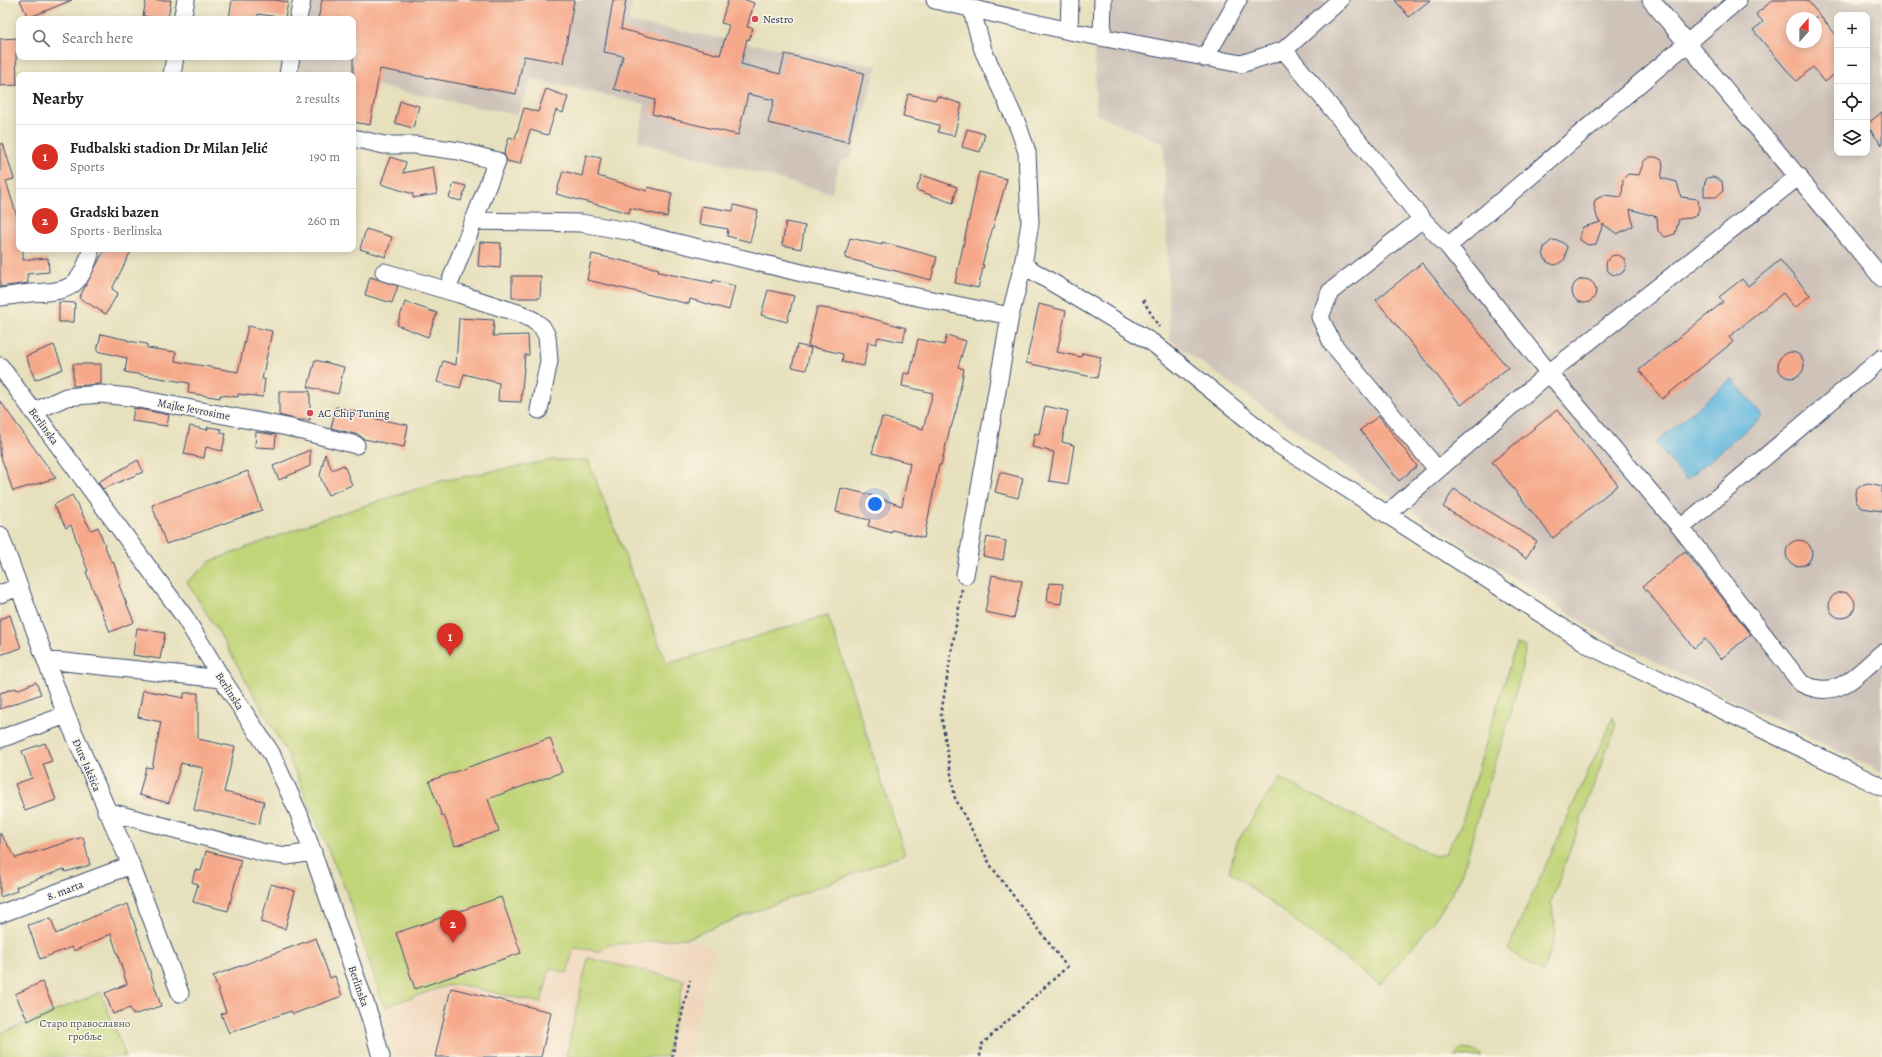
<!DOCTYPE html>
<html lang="en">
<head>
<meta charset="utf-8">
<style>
  :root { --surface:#fff; --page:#f2f2f2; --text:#222; --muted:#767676; --line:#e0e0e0; --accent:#d93025 }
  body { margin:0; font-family:Alegreya,serif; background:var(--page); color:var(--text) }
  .controls { position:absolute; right:12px; top:12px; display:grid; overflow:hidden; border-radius:8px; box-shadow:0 2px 10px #0003 }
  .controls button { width:36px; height:36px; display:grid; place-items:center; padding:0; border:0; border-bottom:1px solid var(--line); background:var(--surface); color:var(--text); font:20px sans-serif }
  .compass { position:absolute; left:1786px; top:12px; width:36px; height:36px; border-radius:50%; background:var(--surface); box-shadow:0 2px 10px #0003; rotate:21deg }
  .you { position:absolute; left:875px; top:504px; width:14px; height:14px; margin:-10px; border:3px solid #fff; border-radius:50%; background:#1a73e8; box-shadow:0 0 0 6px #1a73e833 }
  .badge { display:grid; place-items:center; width:26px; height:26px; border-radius:50%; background:var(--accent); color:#fff; font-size:13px; font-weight:700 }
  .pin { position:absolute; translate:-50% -33px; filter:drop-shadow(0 1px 2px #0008) }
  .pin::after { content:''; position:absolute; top:21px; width:14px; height:12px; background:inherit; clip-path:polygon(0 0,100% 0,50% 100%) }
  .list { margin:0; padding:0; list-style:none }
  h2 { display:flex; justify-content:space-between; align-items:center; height:52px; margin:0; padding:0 16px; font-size:17px }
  h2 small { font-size:13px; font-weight:400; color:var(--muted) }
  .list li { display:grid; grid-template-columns:26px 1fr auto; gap:12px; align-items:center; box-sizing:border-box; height:64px; padding:0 16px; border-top:1px solid var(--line) }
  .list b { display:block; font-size:15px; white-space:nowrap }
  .list p { margin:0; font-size:13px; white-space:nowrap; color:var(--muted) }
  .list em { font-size:13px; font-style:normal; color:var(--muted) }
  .icon { flex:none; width:22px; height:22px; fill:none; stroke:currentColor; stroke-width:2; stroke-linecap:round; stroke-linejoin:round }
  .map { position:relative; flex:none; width:1882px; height:1057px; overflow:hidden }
  .search { position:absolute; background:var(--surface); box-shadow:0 2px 10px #0003; left:16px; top:16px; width:340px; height:44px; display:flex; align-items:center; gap:10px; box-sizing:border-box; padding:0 14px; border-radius:8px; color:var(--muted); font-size:15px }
  .panel { position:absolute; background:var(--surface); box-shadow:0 2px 10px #0003; left:16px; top:72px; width:340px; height:180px; border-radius:8px }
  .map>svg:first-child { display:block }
  .built { fill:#f0d6bc }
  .industrial { fill:#cec2b9; fill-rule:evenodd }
  .green { fill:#c1d478; stroke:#6e826b }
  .water { fill:#61b7de; stroke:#3e739e }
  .building { fill:#f6a98a; fill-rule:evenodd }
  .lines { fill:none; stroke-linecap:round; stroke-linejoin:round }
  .minor-casing { stroke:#394a6c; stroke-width:19 }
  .path { stroke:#394a6c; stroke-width:2.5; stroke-dasharray:3 3; stroke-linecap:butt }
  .minor { stroke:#fff; stroke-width:17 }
  .poi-dot { fill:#d1495b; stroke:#fcf5e5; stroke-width:1.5 }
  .labels { text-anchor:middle; stroke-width:3; stroke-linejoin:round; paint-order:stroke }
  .poi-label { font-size:11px; fill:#1b2f5e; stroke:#fcf5e5; text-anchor:start }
  .street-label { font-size:11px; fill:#1b2f5e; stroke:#fcf5e5 }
  .park-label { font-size:11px; fill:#445864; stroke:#fcf5e5 }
</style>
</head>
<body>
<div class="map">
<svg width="1882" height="1057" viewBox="0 0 1882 1057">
  <rect width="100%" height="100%" fill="#fcf5e5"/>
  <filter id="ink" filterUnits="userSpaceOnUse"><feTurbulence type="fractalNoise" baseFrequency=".025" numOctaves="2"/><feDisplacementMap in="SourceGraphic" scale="8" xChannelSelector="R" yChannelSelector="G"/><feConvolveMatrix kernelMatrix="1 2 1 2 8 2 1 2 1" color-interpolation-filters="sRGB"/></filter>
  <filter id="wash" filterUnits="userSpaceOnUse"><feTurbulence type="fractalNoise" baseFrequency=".012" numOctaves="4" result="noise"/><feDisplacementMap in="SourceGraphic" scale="16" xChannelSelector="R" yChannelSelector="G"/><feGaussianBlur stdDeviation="0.9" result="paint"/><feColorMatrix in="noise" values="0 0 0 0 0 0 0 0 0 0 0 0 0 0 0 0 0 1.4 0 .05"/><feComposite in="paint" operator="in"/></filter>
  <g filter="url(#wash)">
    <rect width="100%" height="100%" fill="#e6e0bd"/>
    <!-- built -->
    <path class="built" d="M 687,938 L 713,949 L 689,1057 L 396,1057 L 384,1007 L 445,986 L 460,985 L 541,1003 L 550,968 L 574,948 L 600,951 L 608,945 Z"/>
    <!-- industrial -->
    <path class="industrial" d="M 312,0 L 633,0 L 629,22 L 877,66 L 851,157 L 839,163 L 832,193 L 638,142 L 645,104 L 532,79 L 517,115 L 353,81 L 353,75 L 325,75 L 299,70 L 302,57 L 353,57 L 353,19 L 309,19 Z
      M 1093,0 L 1882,0 L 1882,772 L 1735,701 L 1599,633 L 1367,481 L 1170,340 L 1164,144 L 1096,114 ZM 1837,15 L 1867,15 L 1867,153 L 1837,153 ZM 1792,18 L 1816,18 L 1816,42 L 1792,42 Z"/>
    <!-- green -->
    <path class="green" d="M 552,460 L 588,460 L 667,664 L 828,615 L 905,854 L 687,938 L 608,945 L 600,951 L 574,948 L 567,973 L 550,968 L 541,1003 L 460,985 L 445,986 L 384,1007 L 346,891 L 287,753 L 219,633 L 187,582 L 211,561 L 317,521 L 441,481 Z
      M 1516,644 L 1526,647 C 1516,703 1497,757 1480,811 C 1472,836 1468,863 1456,886 C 1439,919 1404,956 1380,985 L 1229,871 L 1237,842 L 1279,778 L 1435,856 L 1445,854 L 1461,825 Z
      M 1613,717 L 1616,724 L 1551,902 L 1556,933 L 1543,972 L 1508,950 L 1518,926 Z
      M 588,958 L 684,980 L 666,1057 L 572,1057 L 566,1056 Z
      M 101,992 L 126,1057 L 0,1057 L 0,1034 Z
      M 1462,1049 L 1477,1051 L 1482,1057 L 1454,1057 Z"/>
    <!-- water -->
    <path class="water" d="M 1732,379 L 1763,416 L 1686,480 L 1655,443 Z"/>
    <g id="blocks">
      <!-- building -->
      <path class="building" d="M 20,0 L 72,0 L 28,18 Z
        M 146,0 L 171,0 L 168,19 L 143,16 Z
        M 232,0 L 275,0 L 288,2 L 285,18 L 258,14 L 258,19 L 229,19 Z
        M 322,0 L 574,0 L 563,63 L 524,56 L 516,94 L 380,69 L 370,125 L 353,122 L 353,19 L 318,19 Z
        M 613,0 L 626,0 L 621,29 L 720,55 L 729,25 L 721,23 L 728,0 L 746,0 L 754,3 L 747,27 L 753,28 L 749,40 L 747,39 L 741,64 L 780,74 L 785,54 L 864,73 L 848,142 L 768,123 L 774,100 L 748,94 L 738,135 L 652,114 L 655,100 L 614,89 L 623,56 L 604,52 Z
        M 1395,0 L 1430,0 L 1409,17 Z
        M 1773,0 L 1807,0 L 1837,36 L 1837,72 L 1825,82 L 1813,67 L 1796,81 L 1753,30 L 1763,22 L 1756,14 ZM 1792,18 L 1816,18 L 1816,42 L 1792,42 Z
        M 19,38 L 19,53 L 16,53 L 17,85 L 0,86 L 0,39 Z
        M 546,89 L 568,97 L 563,113 L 556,110 L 548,135 L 530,130 L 520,164 L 507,161 L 504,154 L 509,137 L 515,139 L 524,108 L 538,112 Z
        M 908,94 L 936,100 L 937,96 L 962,104 L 954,136 L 938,132 L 939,125 L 903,116 Z
        M 400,101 L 419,106 L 413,128 L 395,123 Z
        M 1882,112 L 1882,145 L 1867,126 L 1867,124 Z
        M 967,129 L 985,134 L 980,152 L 962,147 Z
        M 3,143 L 14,179 L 6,181 L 19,223 L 19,249 L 23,249 L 23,260 L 48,258 L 49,272 L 27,274 L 28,283 L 0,287 L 0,144 Z
        M 586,155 L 601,158 L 598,176 L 647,191 L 648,187 L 672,193 L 667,217 L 630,208 L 629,213 L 556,194 L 563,171 L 582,176 Z
        M 390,157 L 406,162 L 403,173 L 433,167 L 437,194 L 413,198 L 413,194 L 381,184 Z
        M 1649,157 L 1656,157 L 1662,160 L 1663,167 L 1661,178 L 1677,182 L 1681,197 L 1698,199 L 1699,209 L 1697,215 L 1691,218 L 1679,219 L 1675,234 L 1665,237 L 1658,231 L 1657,217 L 1630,209 L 1633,226 L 1617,234 L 1603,224 L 1596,244 L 1588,245 L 1580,240 L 1580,233 L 1583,227 L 1601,222 L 1598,220 L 1594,206 L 1595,200 L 1604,195 L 1622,197 L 1623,179 L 1628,174 L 1639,175 L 1644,161 Z
        M 979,172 L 1007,179 L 982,265 L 984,265 L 978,288 L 955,283 Z
        M 922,175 L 957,187 L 953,203 L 916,190 Z
        M 1713,177 L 1722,181 L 1723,191 L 1716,197 L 1704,197 L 1704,185 L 1707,178 Z
        M 454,183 L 466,186 L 461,201 L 449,198 Z
        M 734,205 L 758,211 L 750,242 L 727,236 L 728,229 L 699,224 L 702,206 L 733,211 Z
        M 786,222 L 805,226 L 801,249 L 782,245 Z
        M 366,229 L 392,237 L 386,257 L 360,249 Z
        M 850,238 L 882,245 L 882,242 L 937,257 L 931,280 L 845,258 Z
        M 1552,240 L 1560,241 L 1567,246 L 1565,259 L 1558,264 L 1554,265 L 1547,262 L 1543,254 L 1544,247 Z
        M 480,242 L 501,243 L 500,268 L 478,266 Z
        M 105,249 L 132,249 L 112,289 L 118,293 L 106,314 L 79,298 Z
        M 592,254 L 659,269 L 658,272 L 713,283 L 713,280 L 735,286 L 729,310 L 690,299 L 689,304 L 587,280 Z
        M1606 265a10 10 0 1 1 20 0a10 10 0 1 1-20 0Z
        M 1780,260 L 1810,295 L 1795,308 L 1783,293 L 1729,337 L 1733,342 L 1662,399 L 1639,370 L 1723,302 L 1719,297 L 1742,279 L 1748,286 Z
        M 1422,263 L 1508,368 L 1461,405 L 1376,300 Z
        M 512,276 L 541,276 L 540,298 L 512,298 Z
        M 370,277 L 398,286 L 392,303 L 365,295 Z
        M1572 291a12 12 0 1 1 24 0a12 12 0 1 1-24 0Z
        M 768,290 L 794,296 L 787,322 L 761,315 Z
        M 59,302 L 75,303 L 74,322 L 59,322 Z
        M 405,302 L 437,313 L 428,337 L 397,325 Z
        M 1039,304 L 1066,311 L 1057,352 L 1081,357 L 1082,353 L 1101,357 L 1097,378 L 1026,363 Z
        M 817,307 L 852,313 L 906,328 L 903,342 L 878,337 L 876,344 L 868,342 L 864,366 L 842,362 L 843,354 L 808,346 Z
        M 459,318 L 494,320 L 493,336 L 528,335 L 529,355 L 525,355 L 521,402 L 498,401 L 499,383 L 464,374 L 460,388 L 437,382 L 443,361 L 456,365 Z
        M 248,326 L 272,331 L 262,379 L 265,379 L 263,397 L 238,394 L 238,397 L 220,395 L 220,398 L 188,393 L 189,383 L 125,372 L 127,358 L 97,351 L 101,334 L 128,340 L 128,341 L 147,344 L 147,348 L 176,352 L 175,361 L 238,372 Z
        M 947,335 L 966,341 L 958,367 L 964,369 L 957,407 L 951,428 L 950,428 L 941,465 L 939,465 L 924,538 L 892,530 L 891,533 L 868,526 L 870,520 L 836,512 L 841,488 L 867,494 L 902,506 L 910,463 L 872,453 L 882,417 L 923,429 L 933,393 L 902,386 L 904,373 L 910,374 L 918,339 L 944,345 Z
        M 54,345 L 63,369 L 35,380 L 26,356 Z
        M 797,345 L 811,348 L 806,370 L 792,367 Z
        M1778 365a13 13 0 1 1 26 0a13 13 0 1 1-26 0Z
        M 315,360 L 344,367 L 338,394 L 308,387 Z
        M 73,364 L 101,364 L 101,384 L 73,386 Z
        M 279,391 L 310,391 L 310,420 L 298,420 L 279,415 Z
        M 0,401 L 56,478 L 13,491 L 0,454 Z
        M 1045,406 L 1068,411 L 1062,442 L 1074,445 L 1068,484 L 1049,481 L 1054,452 L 1032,447 L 1035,433 L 1039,434 Z
        M 336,407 L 362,413 L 361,416 L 408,425 L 404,447 L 364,439 L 359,435 L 331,428 Z
        M 134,408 L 169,415 L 167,426 L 132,421 Z
        M 1557,410 L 1618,485 L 1553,538 L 1492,462 Z
        M 1379,416 L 1417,466 L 1399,481 L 1360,430 Z
        M 190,426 L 207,430 L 208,427 L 221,429 L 221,433 L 226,434 L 222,451 L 206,447 L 204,458 L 184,454 Z
        M 256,432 L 276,435 L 275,448 L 255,447 Z
        M 310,450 L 310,466 L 279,480 L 273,466 Z
        M 325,454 L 332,470 L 344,465 L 352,485 L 328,495 L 320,476 Z
        M 138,460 L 143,472 L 103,489 L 98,482 Z
        M 248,471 L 262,510 L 166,544 L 152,505 Z
        M 1000,472 L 1023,478 L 1018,498 L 995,492 Z
        M 1869,483 L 1882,486 L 1882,511 L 1862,508 L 1856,502 L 1855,493 L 1857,489 L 1864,484 Z
        M 1454,489 L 1537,541 L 1526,558 L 1443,507 Z
        M 72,495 L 91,530 L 98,527 L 111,562 L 113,561 L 121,584 L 119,585 L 134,622 L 110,632 L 86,572 L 88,571 L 71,525 L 66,528 L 54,505 Z
        M 987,537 L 1006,541 L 1003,560 L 983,556 Z
        M1786 553a13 13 0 1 1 26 0a13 13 0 1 1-26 0Z
        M 1685,551 L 1751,634 L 1721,659 L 1705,639 L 1694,648 L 1643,586 Z
        M 992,575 L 1022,581 L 1014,618 L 985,612 Z
        M 1049,583 L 1063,584 L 1061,604 L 1047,602 Z
        M1829 605a13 13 0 1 1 26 0a13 13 0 1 1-26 0Z
        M 10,615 L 21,648 L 0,655 L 0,619 Z
        M 137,628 L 165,633 L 160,659 L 133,655 Z
        M 36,682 L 41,694 L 0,709 L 0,693 L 16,688 L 17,690 Z
        M 143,690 L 184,698 L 184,693 L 198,693 L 198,739 L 235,747 L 224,792 L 264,801 L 259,824 L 194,810 L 203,768 L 181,763 L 169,803 L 139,795 L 146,767 L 152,768 L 161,722 L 138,717 Z
        M 550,738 L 562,772 L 488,799 L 499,831 L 455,846 L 444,815 L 442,816 L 429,781 Z
        M 45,743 L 52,761 L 43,764 L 56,800 L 25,811 L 15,784 L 32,778 L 22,751 Z
        M 0,833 L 16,858 L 83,837 L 90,865 L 65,872 L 64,869 L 16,887 L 17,891 L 0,897 Z
        M 206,851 L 241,860 L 228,911 L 193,902 L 198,884 L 192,882 L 195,870 L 201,871 Z
        M 271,884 L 295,891 L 285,929 L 261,922 Z
        M 501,897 L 521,953 L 415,989 L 396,933 Z
        M 128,904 L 161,1006 L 133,1015 L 130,1008 L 113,1014 L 105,993 L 127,984 L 111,934 L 74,951 L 72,947 L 40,959 L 28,925 L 51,918 L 56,934 L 99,914 Z
        M 316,938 L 330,978 L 335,976 L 342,996 L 293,1014 L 291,1011 L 229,1033 L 221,1014 L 226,1012 L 213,976 Z
        M 42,982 L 54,1008 L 28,1021 L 15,994 Z
        M 451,988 L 551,1012 L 541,1057 L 435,1057 Z"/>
    </g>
  </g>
  <g filter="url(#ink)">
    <use href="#blocks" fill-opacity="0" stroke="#394a6c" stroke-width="1"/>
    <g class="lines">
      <!-- minor casing -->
      <g class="minor-casing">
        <path id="minor" d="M 935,0 L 1069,31 L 1241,64 L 1284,50 L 1422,219 L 1448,246 L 1549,373 L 1681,528 L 1801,683 C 1837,702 1856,675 1882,653
          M 1651,0 L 1882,278
          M 182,19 L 186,0
          M 298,19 L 302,0
          M 1069,31 L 1070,0
          M 1102,36 L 1103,0
          M 1284,50 L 1340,0
          M 1205,58 L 1238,0
          M 172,75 L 175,57
          M 288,75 L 291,57
          M 353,138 L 384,145 L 415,145 L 459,151 L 497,161 L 447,290
          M 1422,219 L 1330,292 L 1320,317 L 1332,343 L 1437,469
          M 473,221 L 581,223 L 633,232 L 810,275 L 1010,316
          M 1448,246 L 1738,0
          M 1023,265 L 1153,343 L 1278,444 L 1594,648 L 1882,787
          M 384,272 L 459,294 L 521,314 L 533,320 L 542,327 L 547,336 L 549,361 L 539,410
          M 0,297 C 10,296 21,294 31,293 C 65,291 79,291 90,254
          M 0,366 L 184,616 L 222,679 L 271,753 L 299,814 L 371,1020 L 381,1057
          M 33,412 L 66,397 L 100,394 L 129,397 L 287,427 L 356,445
          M 1387,514 L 1549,373 L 1799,176
          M 1681,528 L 1882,358
          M 0,535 L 66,715 L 131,865 L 180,993
          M 965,575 L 1010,316 L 1023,265 L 1030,223 L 1027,152 L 1018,126 L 983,50 L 971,8
          M 0,594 L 19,587
          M 46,660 L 222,679
          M 0,739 L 66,715
          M 106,811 L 265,853 L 287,856 L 313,852
          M 0,914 L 131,865"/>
      </g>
      <!-- path -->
      <path class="path" d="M 1143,300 L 1159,327
        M 962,589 L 941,714 L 955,798 L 991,866 L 1067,967 L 981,1045 L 980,1057
        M 672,1057 L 690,980"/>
      <!-- minor -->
      <use href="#minor" class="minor"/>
    </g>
  </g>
  <!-- markers -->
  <g class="poi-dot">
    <circle cx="755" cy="19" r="4"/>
    <circle cx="310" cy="413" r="4"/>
  </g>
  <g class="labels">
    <!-- poi labels -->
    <g class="poi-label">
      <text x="763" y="23">Nestro</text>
      <text x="318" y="417">AC Chip Tuning</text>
    </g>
    <!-- street labels -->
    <g class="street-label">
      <text transform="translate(194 409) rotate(11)" y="4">Majke Jevrosime</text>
      <text transform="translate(44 426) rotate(54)" y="4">Berlinska</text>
      <text transform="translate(230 691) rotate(57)" y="4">Berlinska</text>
      <text transform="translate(87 765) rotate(67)" y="4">Đure Jakšića</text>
      <text transform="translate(65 890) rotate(-21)" y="4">8. marta</text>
      <text transform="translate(359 986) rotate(71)" y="4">Berlinska</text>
    </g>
    <!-- park labels -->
    <g class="park-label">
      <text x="85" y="1027">Старо православно<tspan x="85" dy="13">гробље</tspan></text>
    </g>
  </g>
</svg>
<div class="controls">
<button>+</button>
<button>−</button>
<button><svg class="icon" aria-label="locate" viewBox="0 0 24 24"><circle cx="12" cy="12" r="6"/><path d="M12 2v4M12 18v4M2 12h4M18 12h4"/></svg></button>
<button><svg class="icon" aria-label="layers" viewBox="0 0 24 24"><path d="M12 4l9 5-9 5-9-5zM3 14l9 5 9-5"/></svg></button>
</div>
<svg class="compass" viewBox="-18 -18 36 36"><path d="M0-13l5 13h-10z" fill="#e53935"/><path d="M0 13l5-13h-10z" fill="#767676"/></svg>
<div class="you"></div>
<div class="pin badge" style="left:450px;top:656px">1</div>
<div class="pin badge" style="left:453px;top:943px">2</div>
<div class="search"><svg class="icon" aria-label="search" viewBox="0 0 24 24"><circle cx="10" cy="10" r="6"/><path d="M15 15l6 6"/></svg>Search here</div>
<section class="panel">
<h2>Nearby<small>2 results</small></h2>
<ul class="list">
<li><span class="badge">1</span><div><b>Fudbalski stadion Dr Milan Jelić</b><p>Sports</p></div><em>190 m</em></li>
<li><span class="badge">2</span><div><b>Gradski bazen</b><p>Sports · Berlinska</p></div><em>260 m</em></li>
</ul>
</section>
</div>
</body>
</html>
